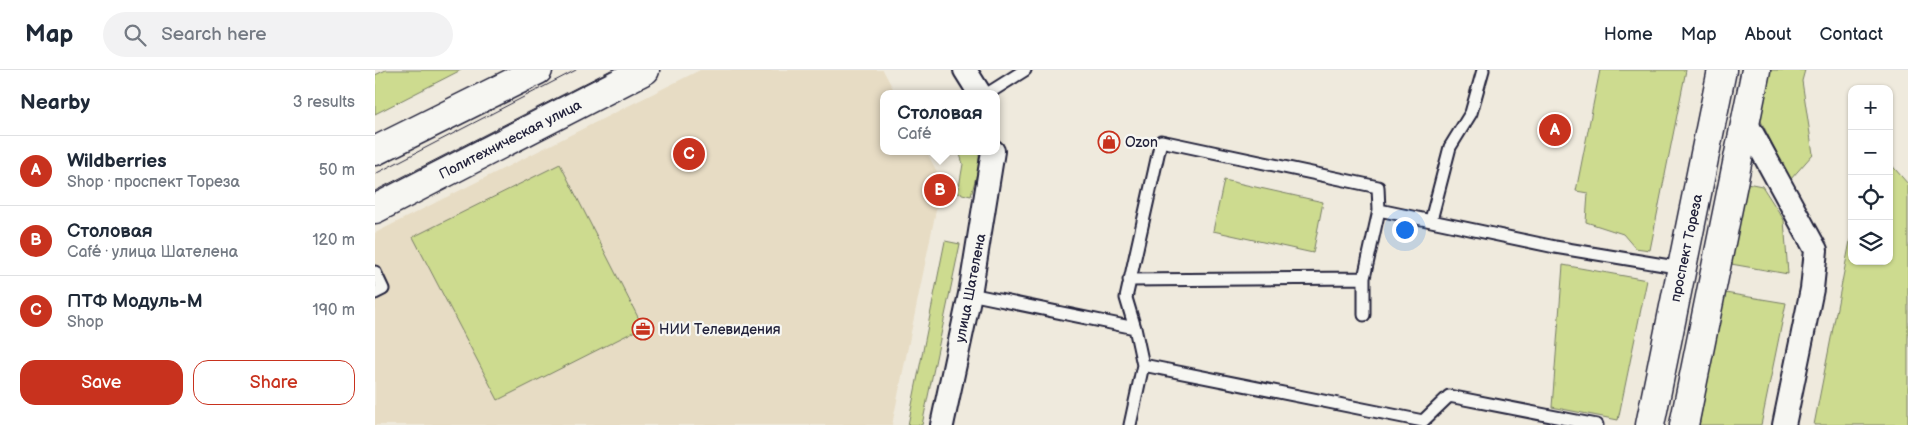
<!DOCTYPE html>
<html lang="en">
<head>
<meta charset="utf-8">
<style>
  :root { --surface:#fff; --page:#f2f2f3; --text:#1f2937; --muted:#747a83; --line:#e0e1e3; --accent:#c8321e }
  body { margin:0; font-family:"Balsamiq Sans",sans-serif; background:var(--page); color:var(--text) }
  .controls { position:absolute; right:15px; top:15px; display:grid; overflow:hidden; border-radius:10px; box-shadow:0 1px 4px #0004 }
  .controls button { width:45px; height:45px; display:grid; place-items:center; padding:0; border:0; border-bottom:1px solid var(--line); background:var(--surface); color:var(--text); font:25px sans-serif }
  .you { position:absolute; left:1029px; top:159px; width:18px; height:18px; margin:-12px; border:4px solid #fff; border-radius:50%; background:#1a73e8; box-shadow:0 0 0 8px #1a73e833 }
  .badge { display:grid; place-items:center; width:32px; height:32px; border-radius:50%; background:var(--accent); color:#fff; font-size:16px; font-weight:700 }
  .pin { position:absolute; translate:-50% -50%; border:2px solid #fff; box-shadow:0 1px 5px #0006 }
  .popup { position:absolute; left:505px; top:20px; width:120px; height:65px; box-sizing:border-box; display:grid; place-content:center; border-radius:10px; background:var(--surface); filter:drop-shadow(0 1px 4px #0005); font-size:16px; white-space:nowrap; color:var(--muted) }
  .popup b { font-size:19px; color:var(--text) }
  .popup::after { content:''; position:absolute; left:50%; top:100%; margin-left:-10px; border:10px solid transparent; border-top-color:var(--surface) }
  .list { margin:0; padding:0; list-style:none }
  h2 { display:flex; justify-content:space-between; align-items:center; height:65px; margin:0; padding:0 20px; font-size:21px }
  h2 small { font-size:16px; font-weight:400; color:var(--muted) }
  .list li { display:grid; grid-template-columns:32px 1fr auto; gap:15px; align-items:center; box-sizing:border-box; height:70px; padding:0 20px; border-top:1px solid var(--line) }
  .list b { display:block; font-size:19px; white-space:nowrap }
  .list p { margin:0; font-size:16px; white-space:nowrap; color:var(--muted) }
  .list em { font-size:16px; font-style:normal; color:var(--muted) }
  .actions { display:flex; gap:10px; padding:15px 20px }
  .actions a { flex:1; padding:11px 0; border:1px solid var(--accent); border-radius:15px; text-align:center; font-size:18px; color:var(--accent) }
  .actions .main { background:var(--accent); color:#fff }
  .icon { flex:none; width:28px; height:28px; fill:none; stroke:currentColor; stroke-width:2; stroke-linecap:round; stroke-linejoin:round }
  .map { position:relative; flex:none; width:1533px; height:355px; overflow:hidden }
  header { display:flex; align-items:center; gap:30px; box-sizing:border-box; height:70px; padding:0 25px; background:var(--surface); border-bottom:1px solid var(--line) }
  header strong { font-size:24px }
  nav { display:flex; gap:28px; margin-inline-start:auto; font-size:18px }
  .search { width:350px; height:45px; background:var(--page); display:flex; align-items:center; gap:12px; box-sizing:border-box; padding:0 18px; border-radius:28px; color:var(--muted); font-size:19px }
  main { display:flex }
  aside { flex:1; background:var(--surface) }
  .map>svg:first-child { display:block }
  .built { fill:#e7dcc4 }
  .green { fill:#cddb8f; stroke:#787e65 }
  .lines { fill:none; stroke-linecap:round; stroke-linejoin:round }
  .service-casing { stroke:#22223b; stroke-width:15 }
  .minor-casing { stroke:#22223b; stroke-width:26 }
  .secondary-casing { stroke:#22223b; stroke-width:31 }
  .primary-casing { stroke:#22223b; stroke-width:31 }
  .service { stroke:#f6f6f2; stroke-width:11 }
  .minor { stroke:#f6f6f2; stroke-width:22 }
  .secondary { stroke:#f6f6f2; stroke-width:28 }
  .primary { stroke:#f6f6f2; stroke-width:28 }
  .tram { stroke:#22223b; stroke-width:1 }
  .labels { text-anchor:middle; stroke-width:4.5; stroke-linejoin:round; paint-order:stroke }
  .street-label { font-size:14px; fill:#22223b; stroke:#f6f6f2 }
  .poi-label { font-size:14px; fill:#22223b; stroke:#f6f6f2; text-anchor:start }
</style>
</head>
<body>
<header>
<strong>Map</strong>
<div class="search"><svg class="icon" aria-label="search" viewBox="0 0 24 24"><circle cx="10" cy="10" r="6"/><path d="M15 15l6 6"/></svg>Search here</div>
<nav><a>Home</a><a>Map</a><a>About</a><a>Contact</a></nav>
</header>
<main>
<aside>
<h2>Nearby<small>3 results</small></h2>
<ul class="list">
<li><span class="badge">A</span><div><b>Wildberries</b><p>Shop · проспект Тореза</p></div><em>50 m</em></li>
<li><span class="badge">B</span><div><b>Столовая</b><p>Café · улица Шателена</p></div><em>120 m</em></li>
<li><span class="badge">C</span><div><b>ПТФ Модуль-М</b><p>Shop</p></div><em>190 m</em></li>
</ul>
<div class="actions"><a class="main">Save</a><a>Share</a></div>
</aside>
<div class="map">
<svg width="1533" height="355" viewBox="0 0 1533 355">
  <rect width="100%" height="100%" fill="#efeadd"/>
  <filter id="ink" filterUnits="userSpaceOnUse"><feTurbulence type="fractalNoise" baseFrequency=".02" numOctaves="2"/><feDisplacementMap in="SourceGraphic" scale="10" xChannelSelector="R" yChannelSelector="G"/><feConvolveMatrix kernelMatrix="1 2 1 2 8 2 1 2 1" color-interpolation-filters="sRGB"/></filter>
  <g filter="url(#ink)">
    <!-- built -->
    <path class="built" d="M 325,0 L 508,0 L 521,24 L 509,24 L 509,81 L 551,81 L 567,111 L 517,355 L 0,355 L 0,163 Z"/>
    <!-- green -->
    <path class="green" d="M 11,0 L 86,0 L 0,44 L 0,5 Z
      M 1225,0 L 1311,0 L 1275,180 L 1260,178 L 1248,164 L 1211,152 L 1213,123 L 1201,121 Z
      M 1395,0 L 1430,0 L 1427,11 L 1438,84 L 1415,110 L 1385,49 Z
      M 584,81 L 604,81 L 604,95 L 596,126 L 583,123 L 588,94 Z
      M 1514,92 L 1533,114 L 1533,355 L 1439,355 L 1477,161 L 1477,191 L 1514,191 Z
      M 185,94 L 268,257 L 123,330 L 38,167 Z
      M 849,110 L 948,132 L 938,183 L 838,161 Z
      M 1372,113 L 1387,116 L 1409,150 L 1413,204 L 1356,194 Z
      M 570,171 L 585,174 L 547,355 L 533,355 Z
      M 1188,195 L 1272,210 L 1243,350 L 1177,337 Z
      M 1350,223 L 1411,233 L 1386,355 L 1324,355 Z"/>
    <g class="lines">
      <!-- service casing -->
      <g class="service-casing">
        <path id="service" d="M 612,24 L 650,0
          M 1004,140 L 1180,177 L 1307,198
          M 1056,150 L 1075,77 L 1096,43 L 1108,0
          M 0,202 L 8,219 L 0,223
          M 754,210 L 989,208
          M 595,224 L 760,258
          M 768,295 L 1048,351 L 1074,326 L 1222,355
          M 755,355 L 768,295 L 760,258 L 751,228 L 786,71 L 1003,117 L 1004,140 L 989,208 L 989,245"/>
      </g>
      <!-- minor casing -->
      <g class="minor-casing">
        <path id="minor" d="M 590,0 L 605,24
          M 1371,52 L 1441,180 L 1437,219 L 1409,355
          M 567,355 L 595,224 L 618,81"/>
      </g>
      <!-- secondary casing -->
      <g class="secondary-casing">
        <path id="secondary" d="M 0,81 L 163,0
          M 0,139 L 270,0"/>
      </g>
      <!-- primary casing -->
      <g class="primary-casing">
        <path id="primary" d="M 1275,355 L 1347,0
          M 1309,355 L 1381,0"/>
      </g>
      <!-- service -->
      <use href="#service" class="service"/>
      <!-- minor -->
      <use href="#minor" class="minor"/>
      <!-- secondary -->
      <use href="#secondary" class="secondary"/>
      <!-- primary -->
      <use href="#primary" class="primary"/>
      <!-- tram -->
      <path class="tram" d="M 0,104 L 201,0
        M 0,121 L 236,0"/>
    </g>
  </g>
  <!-- icons -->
  <defs>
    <g id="shop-ring" transform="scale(1.125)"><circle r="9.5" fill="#f6f6f2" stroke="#c8321e" stroke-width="1.5"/><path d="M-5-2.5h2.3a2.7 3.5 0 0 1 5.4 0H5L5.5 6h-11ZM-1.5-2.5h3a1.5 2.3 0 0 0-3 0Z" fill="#c8321e"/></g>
    <g id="office-ring" transform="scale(1.125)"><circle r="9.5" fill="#f6f6f2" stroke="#c8321e" stroke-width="1.5"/><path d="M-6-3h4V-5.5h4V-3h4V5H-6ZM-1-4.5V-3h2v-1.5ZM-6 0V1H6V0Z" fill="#c8321e"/></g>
  </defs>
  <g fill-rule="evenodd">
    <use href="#shop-ring" x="734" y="72"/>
    <use href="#office-ring" x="268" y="259"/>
  </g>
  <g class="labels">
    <!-- street labels -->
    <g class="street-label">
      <text transform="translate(135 69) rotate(-27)" y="5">Политехническая улица</text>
      <text transform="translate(1311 178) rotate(-78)" y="5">проспект Тореза</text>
      <text transform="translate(595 218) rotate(-79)" y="5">улица Шателена</text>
    </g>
    <!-- poi labels -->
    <g class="poi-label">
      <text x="750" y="77">Ozon</text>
      <text x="284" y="264">НИИ Телевидения</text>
    </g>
  </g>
</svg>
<div class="controls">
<button>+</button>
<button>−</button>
<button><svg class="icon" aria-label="locate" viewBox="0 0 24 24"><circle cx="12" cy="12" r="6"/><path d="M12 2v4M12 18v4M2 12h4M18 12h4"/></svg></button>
<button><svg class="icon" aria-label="layers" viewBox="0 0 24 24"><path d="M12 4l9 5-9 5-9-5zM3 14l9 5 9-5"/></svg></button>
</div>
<div class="you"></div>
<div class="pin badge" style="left:1180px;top:60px">A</div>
<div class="pin badge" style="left:565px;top:120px">B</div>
<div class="popup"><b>Столовая</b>Café</div>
<div class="pin badge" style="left:314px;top:84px">C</div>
</div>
</main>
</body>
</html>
